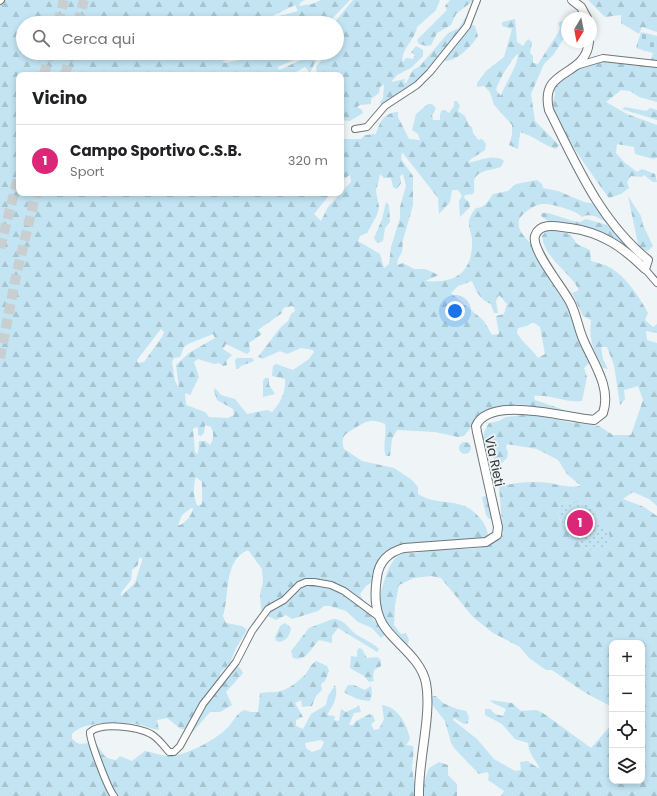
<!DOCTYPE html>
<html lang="it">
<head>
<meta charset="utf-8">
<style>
  :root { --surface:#fff; --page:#f2f2f2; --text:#202124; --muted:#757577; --line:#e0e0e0; --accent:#db2777 }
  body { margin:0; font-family:Poppins,sans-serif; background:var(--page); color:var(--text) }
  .controls { position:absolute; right:12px; bottom:12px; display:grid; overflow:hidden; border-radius:8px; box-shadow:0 2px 6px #0003 }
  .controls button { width:36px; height:36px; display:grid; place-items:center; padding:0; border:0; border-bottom:1px solid var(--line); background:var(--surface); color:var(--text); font:20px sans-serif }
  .compass { position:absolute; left:561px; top:12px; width:36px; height:36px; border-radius:50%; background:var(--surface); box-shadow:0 2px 6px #0003; rotate:190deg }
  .you { position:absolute; left:455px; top:311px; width:14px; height:14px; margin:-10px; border:3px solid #fff; border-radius:50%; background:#1a73e8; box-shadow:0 0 0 6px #1a73e833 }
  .badge { display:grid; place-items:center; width:26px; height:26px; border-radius:50%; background:var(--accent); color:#fff; font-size:13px; font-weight:700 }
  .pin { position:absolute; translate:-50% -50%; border:2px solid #fff; box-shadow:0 1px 4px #0006 }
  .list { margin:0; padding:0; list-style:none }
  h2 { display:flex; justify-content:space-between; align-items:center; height:52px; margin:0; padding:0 16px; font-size:17px }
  h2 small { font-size:13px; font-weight:400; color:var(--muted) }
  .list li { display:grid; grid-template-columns:26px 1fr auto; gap:12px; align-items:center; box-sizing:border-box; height:72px; padding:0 16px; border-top:1px solid var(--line) }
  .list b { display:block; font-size:15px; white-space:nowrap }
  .list p { margin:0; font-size:13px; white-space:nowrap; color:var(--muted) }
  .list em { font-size:13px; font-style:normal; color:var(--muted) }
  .icon { flex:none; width:22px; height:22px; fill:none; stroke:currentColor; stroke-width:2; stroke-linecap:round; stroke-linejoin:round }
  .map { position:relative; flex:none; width:657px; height:796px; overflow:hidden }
  .search { position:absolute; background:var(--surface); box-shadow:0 2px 6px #0003; left:16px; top:16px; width:328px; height:44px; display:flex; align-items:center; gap:10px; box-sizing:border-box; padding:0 14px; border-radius:22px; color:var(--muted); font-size:15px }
  .panel { position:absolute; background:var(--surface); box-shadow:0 2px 6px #0003; left:16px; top:72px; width:328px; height:124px; border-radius:8px }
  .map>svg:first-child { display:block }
  .grass { fill:url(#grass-dots) }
  .forest { fill:url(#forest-firs); fill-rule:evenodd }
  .cemetery { fill:url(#cemetery-stones) }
  .park { fill:#c2e4f3 }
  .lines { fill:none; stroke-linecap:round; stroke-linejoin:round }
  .trunk-tunnel { stroke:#c9ced0; stroke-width:10; stroke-dasharray:10 5; stroke-linecap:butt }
  .minor-casing { stroke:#707577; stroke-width:8 }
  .tertiary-casing { stroke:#707577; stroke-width:10 }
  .minor { stroke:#fff; stroke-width:6 }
  .tertiary { stroke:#fff; stroke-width:8 }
  .labels { text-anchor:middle; stroke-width:3.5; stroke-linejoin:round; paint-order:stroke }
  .street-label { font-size:13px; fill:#333536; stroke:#eff4f6 }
</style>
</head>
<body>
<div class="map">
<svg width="657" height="796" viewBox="0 0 657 796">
  <defs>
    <pattern id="grass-dots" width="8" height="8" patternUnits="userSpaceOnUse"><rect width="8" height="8" fill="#c2e4f3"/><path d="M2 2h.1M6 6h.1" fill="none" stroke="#a7c4d1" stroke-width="1.8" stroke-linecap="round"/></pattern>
    <pattern id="forest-firs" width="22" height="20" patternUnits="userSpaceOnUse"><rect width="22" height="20" fill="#c2e4f3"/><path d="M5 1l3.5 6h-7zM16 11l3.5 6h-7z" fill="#a7c4d1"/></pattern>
    <pattern id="cemetery-stones" width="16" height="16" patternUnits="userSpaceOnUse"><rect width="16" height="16" fill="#c2e4f3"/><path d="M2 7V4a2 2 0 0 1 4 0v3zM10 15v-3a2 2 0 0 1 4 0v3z" fill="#a7c4d1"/></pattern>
  </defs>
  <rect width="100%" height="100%" fill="#eff4f6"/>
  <!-- grass -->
  <path class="grass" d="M 575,502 L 585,503 L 591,507 L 595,516 L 609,534 L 610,540 L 603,549 C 582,553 584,546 572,534 C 566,527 561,522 557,514 L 562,503 Z"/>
  <!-- forest -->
  <path class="forest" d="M 0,0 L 305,0 L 301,2 L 299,6 L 312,4 L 321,0 L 350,0 L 328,23 L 266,23 L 280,16 L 298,11 L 295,5 L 264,20 L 258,19 L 258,23 L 23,23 L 23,53 L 254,53 L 248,57 L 223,61 L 224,63 L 262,56 L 266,53 L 309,53 L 278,67 L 279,70 L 312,55 L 311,53 L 323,53 L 319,54 L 310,73 L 305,67 L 290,75 L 19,75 L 19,193 L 298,193 L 306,197 L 309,193 L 331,193 L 314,214 L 321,221 L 328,207 L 351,182 L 350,175 L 341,181 L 341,139 L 361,139 L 365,135 L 376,134 C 380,122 383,113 398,112 L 398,117 L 409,139 L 420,140 L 418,134 L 412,130 L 416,114 L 428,104 L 432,104 L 436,108 L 432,115 L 433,120 L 440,120 L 440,114 L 442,110 L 445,110 L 449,113 L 454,106 L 454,101 L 457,101 L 460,106 L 458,111 L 465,116 L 469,126 L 472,127 L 473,133 L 478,140 L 482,139 L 486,144 L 485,150 L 471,159 L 468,163 C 479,161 494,153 504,161 L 501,167 C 492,170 475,170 474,182 C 474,187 475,190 473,194 L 465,195 L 464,198 L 469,202 L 470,207 L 460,217 L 459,201 L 462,196 L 458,190 L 452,190 L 450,202 L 439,214 L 438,198 L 402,152 L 401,159 L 413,176 L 413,205 L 403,240 L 402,252 L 398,259 L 397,265 L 403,263 L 414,269 L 425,269 L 439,275 L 425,281 C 456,284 473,272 472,240 C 472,234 468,227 469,222 C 469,217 473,212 476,208 C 485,208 489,200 493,194 L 508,191 L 516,184 L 537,180 L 542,184 L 543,188 L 558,191 L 584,202 L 596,204 L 609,225 C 602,219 591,212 582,217 C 578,211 551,203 543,204 C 535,204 520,214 519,221 C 516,232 530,241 535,249 C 557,283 574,319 591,355 L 590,362 L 584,368 L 587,377 L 582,401 C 565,403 551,394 534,396 L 535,400 L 564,410 L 567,413 L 517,404 L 478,418 L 464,436 L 458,437 L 435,432 L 397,430 L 392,439 L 390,456 L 386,456 C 382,447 387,435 385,424 C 371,417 364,422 352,430 C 349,432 344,434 343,439 C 342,442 343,446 344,449 L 362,461 L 394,468 L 412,480 L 418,487 L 418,494 C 438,507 461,496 478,516 C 484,522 487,528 488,535 L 484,538 L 403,545 L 396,547 L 379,558 L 371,583 L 366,586 L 360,594 L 373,619 L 386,634 L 381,638 L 372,628 L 358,622 L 346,611 L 330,606 L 324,606 L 318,611 L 292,619 L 286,615 L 276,620 L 263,614 L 261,608 L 260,594 L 263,582 L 262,569 L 248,550 C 223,561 230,594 223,616 L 226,623 L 242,626 L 247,630 L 235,650 L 230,663 L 220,673 L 220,677 L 237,666 L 240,668 L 243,673 L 226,692 L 232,705 L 220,712 L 210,712 L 193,732 L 187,729 L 181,729 L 167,718 L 157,720 L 159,730 C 153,729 147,727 141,725 C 124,721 84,720 72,734 L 72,739 C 74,740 78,744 80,744 C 85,744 91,742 96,745 C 105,752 100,758 116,760 L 120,756 L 132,761 L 145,751 C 152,752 161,756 169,756 C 183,757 215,740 225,730 C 233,724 234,715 244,710 L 251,712 L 258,712 L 260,693 C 266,692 271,692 276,692 C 287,691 297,682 304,676 C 309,670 310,665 316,661 L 327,666 L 329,671 L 325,681 L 321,684 L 322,690 L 316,696 L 312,706 L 302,707 L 301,700 L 295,703 L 303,717 L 296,720 L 296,726 L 303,729 L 311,714 L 326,705 L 328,696 L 335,685 C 339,696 333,705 327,715 L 335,716 L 334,720 L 339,721 L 341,709 L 346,712 L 359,706 L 361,712 L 354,713 L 349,725 L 353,725 L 356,721 L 370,714 L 373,715 L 375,721 L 371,724 L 374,730 L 379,729 L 384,719 L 382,705 C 398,707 407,724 410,739 L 406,745 L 413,746 C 414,753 413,759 412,766 C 412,775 416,786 416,796 L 0,796 ZM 380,174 L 384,178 L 391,178 L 393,187 L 397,189 L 401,183 L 400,176 L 403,174 L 406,186 L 400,207 L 400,218 L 391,247 L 389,264 L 384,268 L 380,254 L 358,241 L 360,236 L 367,233 L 377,215 L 379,207 L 376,191 ZM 472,281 C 476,291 480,300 491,304 L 494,313 L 498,313 L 496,301 L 499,295 L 507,304 L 504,314 L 496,316 L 499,334 L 492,335 L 484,321 L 451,293 L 458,286 ZM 292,306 L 294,307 L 295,311 L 291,314 L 288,321 L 280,328 L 258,357 L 262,359 L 280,351 L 287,354 L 301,348 L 313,350 L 314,352 L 309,359 L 293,370 L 276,364 L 273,366 L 272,376 L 285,379 C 286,391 281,403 272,412 L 267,410 L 247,414 L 235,399 L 221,395 L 215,388 L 214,391 L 217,400 L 233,409 L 234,415 L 228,418 L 209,417 L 205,412 L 186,405 L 185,393 L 190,395 L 199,377 L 194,362 L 198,359 L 214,364 L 219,363 L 223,366 L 227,365 L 227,360 L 232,355 L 223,349 L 226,344 L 247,354 L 250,351 L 249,343 L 262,334 L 258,330 L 282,313 L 283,308 ZM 533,322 L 540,327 L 545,354 L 538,358 C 532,349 522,342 517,333 L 518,328 L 527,326 ZM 161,329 L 164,332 L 162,337 L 144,362 L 138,363 L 137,360 ZM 213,334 L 215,338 L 189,353 L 176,365 L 179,388 L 175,381 L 172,362 L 174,358 L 180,357 L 184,347 L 188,344 ZM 205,425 L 211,427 C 214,432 214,440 210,445 L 205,441 L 199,441 L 198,454 L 195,452 L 193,429 L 196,427 L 198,428 L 198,435 L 201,436 L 204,433 ZM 196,477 L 202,482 L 202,504 L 198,506 C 193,500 193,484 196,477 ZM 191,508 L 193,508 C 192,515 187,521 180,525 L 178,525 L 182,515 ZM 139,558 L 142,558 L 142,561 L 135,583 L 121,596 L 121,593 L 131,580 L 132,570 L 138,565 ZM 321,740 L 324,742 L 321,749 L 312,752 L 306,748 L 305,743 Z
    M 353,0 L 440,0 L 436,10 L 417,27 C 416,39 399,51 403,62 L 406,58 L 413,59 L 415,55 L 411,52 L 416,46 L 423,50 L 423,56 L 411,68 L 397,75 L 391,82 L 405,79 L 404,83 L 406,83 L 413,70 L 420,66 L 448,33 L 459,28 L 465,18 L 468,18 L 469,23 L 475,26 L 478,36 C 471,47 456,62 443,61 L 420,83 L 414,92 L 382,105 L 380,102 L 383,98 L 384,84 L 380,87 L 379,93 L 371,99 L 371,104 L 360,105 L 357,107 L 362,110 L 363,113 L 350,121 L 341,120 L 341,75 L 317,75 L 316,67 L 325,56 L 324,53 L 337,53 L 337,23 L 334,23 Z
    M 450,0 L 474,0 L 456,14 L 451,25 L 437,33 L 431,45 L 427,46 L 419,44 L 417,40 L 447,10 L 445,6 Z
    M 588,0 L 657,0 L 657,32 L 642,27 L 639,34 L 621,23 L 621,15 L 605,17 Z
    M 515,19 L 517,42 L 523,46 L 528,39 L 532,42 L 530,53 L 533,56 L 533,63 L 538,64 L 558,33 L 560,28 L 558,23 L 562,21 L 567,25 L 567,33 L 554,54 L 544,64 L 531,94 L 535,121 L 559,145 L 556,149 C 543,145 534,136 520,132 L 518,149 L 509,145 L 512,135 L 512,125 L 494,105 L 490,92 L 484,86 L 477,87 L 477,83 L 486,71 L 504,57 L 512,29 L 502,26 L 502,22 ZM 518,54 C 518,66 504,85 501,96 L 496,90 C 497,84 512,57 518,54 Z
    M 608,61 L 657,66 L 657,102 L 639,97 L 630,91 L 621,90 L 606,102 L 627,114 L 657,125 L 657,158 L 653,159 L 635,154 L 634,147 L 617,144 L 616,153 L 624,162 L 637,172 L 642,169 L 655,174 L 657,182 L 653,182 L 644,175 L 642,177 L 631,176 L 627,182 L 629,188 L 621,194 L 609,198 C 599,184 552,120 552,107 C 552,102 555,97 555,92 L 552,88 C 574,70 579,65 608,61 Z
    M 625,107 L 646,111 L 650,108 L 657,110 L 657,120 L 622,109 Z
    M 628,196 L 641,216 L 643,225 L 653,246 L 648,251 L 639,249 Z
    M 386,202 L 389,205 L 390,222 L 385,228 L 383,241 L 377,243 L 374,238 L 382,219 Z
    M 542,213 L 548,213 L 573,221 L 580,222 L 586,219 L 607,225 L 615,230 L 633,252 L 630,252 C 607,232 578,224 548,221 L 541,216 Z
    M 546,231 L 555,231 L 570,234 L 577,244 L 590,250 L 591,261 C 597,263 604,264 609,267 C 626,276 639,297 648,313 L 645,320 L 653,327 L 657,324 L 657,333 L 646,331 L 647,340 L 657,343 L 657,506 L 649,499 L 633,492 L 623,499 L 644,507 L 657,516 L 657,796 L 501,796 L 504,791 L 488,780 L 489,775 L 487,772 L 479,774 L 455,749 L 451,743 L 445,721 L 430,702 L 433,696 L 436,696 L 443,703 L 457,709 L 466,711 L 469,717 L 468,723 L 464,724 L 454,718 L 453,720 L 477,739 L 494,759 L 515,771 L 521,770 L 520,762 L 527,761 L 540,769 C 535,758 529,755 528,743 L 515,739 L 502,724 L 485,715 L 485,709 L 490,709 L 495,714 L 503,716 L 506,709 L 493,703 L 490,700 L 512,703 L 521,711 L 536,710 L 543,713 L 591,748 L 612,724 L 612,781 L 642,781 L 642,643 L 612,643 L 612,707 L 584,692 L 552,670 L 546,670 L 529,658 L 520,647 L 493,633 L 473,617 L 441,578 L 431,576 L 414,578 L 399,585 L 395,605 L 394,625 L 401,634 L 406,633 L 409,640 L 407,646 C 389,629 375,616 382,588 C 386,576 389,561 401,554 C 405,552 411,553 416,553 C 421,552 426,550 431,549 C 453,547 489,556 503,533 L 499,487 C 516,482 532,481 550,483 C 560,485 570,488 581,486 L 567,474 L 558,460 L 537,449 L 507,444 L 506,448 L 508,452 L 507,458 L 502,463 C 484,454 477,441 489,423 L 499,421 L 506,417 L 531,414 L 568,422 L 599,426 L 613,435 L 631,435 L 643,400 L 638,386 L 624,390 L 625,399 L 620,405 L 614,365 L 607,347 L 601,347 L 603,359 L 608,369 L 603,368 C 593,349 589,342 591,320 L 583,316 L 572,293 L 579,290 C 569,270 545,260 542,236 ZM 575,502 L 584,503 L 591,507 L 595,516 L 609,534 L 610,540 L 603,549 C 582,553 584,546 572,534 C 566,527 561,523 557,514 L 562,503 Z
    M 237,358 L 252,358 L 254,361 L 241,366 L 238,369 L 236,369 L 235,360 Z
    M 265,378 L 269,378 L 269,385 L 275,394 L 263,397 L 263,381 Z
    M459 448a6 6 0 1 1 12 0a6 6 0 1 1-12 0Z
    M 485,496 L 489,498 L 492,518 L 489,519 L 486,515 L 482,497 Z
    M 333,619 C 345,619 348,629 357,635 C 365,640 373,643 379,649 L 377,652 L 374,650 L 338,628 L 332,636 L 332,643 L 319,640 C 310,649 306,662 293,658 L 291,651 L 309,628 Z
    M 285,623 L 291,628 C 290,635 287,640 280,642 L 276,641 L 275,637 L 280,626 Z
    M 359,648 L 362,649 L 367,658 L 378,657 L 381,661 L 381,666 L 374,670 L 373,677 L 374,681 L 369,682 L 364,676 L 350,668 L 351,656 L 357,657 L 357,651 Z
    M 348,685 L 354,685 L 365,690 L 371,686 L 372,694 L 370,701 C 362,701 351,697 344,692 Z
    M 439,762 L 448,765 L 448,775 L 457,784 L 457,796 L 423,796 L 424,782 L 429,768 Z"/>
  <!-- cemetery -->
  <path class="cemetery" d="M 641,32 L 657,36 L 657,61 L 651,60 L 653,53 L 636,48 Z"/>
  <!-- park -->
  <path class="park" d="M 578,507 L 596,528 L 583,539 L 565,518 Z"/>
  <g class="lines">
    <!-- trunk-tunnel -->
    <path class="trunk-tunnel" d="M 58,23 L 64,0
      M 78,23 L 84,0
      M 44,75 L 50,53
      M 65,75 L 71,53
      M 0,248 L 19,174
      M 0,358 L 16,276 L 36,193"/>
    <!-- minor casing -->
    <g class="minor-casing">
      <path id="minor" d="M 0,1 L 1,0
        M 576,66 L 603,58 L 657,64
        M 355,129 L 367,127 L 385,106 L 417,85 L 430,72 L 467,26 L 477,0
        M 645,269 L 657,283
        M 114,796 C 108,789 89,739 90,732 C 102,722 138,727 151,734 C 158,738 164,746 169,752 L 174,752 L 180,746 L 203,704 L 236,662 L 252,631 L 268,609 L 284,600 L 299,585 L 306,582 L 314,582 L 331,585 L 344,591 L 379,617"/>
    </g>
    <!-- tertiary casing -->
    <g class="tertiary-casing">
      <path id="tertiary" d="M 572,0 L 581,7 L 587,18
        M 419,796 C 418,761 432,715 426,683 C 420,654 387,640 379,616 C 374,603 375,590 377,577 C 379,561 389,552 404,548 L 486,542 L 497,535 L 498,527 L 477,432 L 476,426 C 489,396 561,416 586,419 L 594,420 L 603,413 C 612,387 592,361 583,339 C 578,327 576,313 570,302 C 563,288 531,250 535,236 C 540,221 559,227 570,228 C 601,232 623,247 645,269 L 648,260 C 600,221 576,164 549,110 C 539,67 585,79 589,42"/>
    </g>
    <!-- minor -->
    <use href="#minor" class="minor"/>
    <!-- tertiary -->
    <use href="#tertiary" class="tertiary"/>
  </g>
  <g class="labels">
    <!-- street labels -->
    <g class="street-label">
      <text transform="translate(495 461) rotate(78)" y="5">Via Rieti</text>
    </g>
  </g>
</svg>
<div class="controls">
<button>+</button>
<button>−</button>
<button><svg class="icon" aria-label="locate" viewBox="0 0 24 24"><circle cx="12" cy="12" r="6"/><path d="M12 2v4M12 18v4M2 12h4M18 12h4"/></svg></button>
<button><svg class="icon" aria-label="layers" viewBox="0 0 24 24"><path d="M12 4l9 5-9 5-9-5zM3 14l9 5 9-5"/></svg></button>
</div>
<svg class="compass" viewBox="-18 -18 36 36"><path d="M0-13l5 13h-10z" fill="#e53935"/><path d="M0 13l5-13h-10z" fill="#757577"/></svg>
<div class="you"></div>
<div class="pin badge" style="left:580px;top:523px">1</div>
<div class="search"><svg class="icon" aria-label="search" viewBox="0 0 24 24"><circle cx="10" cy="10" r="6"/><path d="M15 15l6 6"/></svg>Cerca qui</div>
<section class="panel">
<h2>Vicino<small></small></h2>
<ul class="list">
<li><span class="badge">1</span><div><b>Campo Sportivo C.S.B.</b><p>Sport</p></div><em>320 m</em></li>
</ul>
</section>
</div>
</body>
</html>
